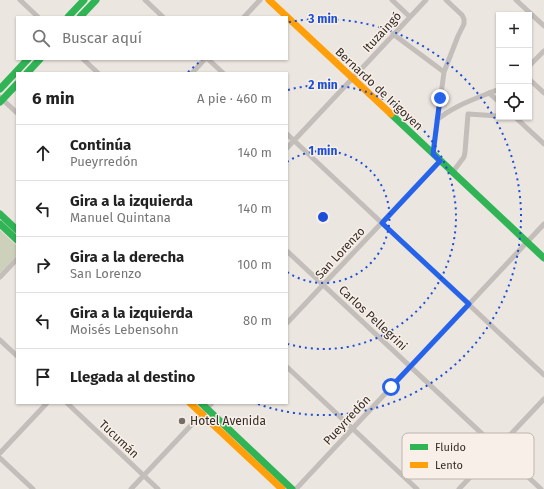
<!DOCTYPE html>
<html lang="es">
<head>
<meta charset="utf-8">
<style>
  :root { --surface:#fff; --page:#f2f2f2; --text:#222; --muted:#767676; --line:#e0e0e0 }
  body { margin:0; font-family:"Fira Sans",sans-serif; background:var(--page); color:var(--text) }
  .controls { position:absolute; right:12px; top:12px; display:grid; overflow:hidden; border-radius:0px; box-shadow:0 1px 3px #0004 }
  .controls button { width:36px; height:36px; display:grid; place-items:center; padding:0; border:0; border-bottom:1px solid var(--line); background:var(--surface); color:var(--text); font:20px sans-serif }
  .stop { position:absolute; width:12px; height:12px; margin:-9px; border:3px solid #2563eb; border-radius:50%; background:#fff }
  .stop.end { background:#2563eb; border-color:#fff; box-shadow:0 1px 4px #0008 }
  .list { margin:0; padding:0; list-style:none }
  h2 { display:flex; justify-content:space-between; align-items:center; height:52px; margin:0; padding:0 16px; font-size:17px }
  h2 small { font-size:13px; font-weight:400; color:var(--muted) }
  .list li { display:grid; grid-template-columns:26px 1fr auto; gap:12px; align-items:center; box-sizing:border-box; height:56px; padding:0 16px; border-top:1px solid var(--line) }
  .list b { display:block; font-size:15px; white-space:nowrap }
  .list p { margin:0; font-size:13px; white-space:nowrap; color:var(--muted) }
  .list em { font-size:13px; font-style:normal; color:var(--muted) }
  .icon { flex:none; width:22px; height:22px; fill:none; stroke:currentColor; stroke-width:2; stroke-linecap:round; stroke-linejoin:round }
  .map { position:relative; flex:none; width:544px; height:489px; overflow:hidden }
  .search { position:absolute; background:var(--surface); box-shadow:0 1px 3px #0004; left:16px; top:16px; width:272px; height:44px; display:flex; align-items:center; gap:10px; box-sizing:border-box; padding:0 14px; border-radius:0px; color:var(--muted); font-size:15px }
  .panel { position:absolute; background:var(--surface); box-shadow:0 1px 3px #0004; left:16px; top:72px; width:272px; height:332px; border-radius:0px }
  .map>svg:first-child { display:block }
  .green { fill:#cdd0bb }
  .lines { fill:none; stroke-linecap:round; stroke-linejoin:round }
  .street { stroke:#c4beba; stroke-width:5 }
  .fast { stroke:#30b455; stroke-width:7 }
  .slow { stroke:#ff9f0a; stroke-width:7 }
  .route { stroke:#2563eb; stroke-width:5 }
  .ring { fill:none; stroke:#1d4ed8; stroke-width:2; stroke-dasharray:2 4 }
  .poi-dot { fill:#756d68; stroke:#f8f0e8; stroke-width:1.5 }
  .labels { text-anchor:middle; stroke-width:3; stroke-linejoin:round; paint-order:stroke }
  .street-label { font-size:12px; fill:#352c28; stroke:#f8f0e8 }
  .poi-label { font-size:12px; fill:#352c28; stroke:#f8f0e8; text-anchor:start }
  .key { fill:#f8f0e8; stroke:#beb5ae; stroke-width:1 }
  .key-label { font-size:11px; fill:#352c28 }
  .centre { fill:#1d4ed8; stroke:#f8f0e8; stroke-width:2 }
  .ring-label { font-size:12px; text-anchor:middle; font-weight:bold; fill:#1d4ed8; stroke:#f8f0e8; stroke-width:3; stroke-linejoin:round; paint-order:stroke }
</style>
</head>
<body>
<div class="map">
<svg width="544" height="489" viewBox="0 0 544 489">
  <rect width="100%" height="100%" fill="#ece6e0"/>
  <!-- green -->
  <path class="green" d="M 0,230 L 17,246 L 17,255 L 0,273 Z"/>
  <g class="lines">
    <!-- street -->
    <path class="street" d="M 20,0 L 38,17
      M 145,0 L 163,17
      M 392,0 L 410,17
      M 516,0 L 544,26
      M 244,17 L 260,0
      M 393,34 L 444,72
      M 83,59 L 98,73
      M 208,59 L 223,73
      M 529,66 L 544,51
      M 192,73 L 205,59
      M 529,79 L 544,93
      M 489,93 L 499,102
      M 0,97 L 17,113
      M 515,117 L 544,144
      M 437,120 C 454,105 478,98 499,89
      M 287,134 L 544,375
      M 287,148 L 426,0
      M 433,154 L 444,72 L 458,36 L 464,24 L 464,19 L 462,15 L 446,0
      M 452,173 L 464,157 L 465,152 L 468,114 L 499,116
      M 287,251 L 541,489
      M 0,277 L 17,259
      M 287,323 L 440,161
      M 0,340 L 17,356
      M 287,367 L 417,489
      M 67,403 L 158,489
      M 0,453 L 47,403
      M 0,458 L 33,489
      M 131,489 L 212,403
      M 296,489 L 544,224
      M 459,489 L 544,399"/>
    <!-- fast -->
    <path class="fast" d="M 68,17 L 84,0
      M 80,17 L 96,0
      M 27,73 L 40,59
      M 0,89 L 28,59
      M 0,102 L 17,84
      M 391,114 L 544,258
      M 0,214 L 17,230
      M 0,224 L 17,240
      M 201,403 L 292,489"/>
    <!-- slow -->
    <path class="slow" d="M 269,0 L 391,114
      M 190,403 L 282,489"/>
  </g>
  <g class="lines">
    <!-- route -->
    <path class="route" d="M 391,387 L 469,304 L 382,223 L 440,161 L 433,154 L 440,98"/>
  </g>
  <!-- distance rings -->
  <g class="ring">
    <path d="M287 162A66 66 0 1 1 287 272"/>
    <path d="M288 90A132 132 0 1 1 288 344"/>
    <path d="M188 72A198 198 0 0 1 202 60M289 22A198 198 0 1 1 255 403"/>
  </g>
  <!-- markers -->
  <circle class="poi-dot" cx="182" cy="421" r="4"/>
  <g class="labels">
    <!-- street labels -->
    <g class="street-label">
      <text transform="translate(382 32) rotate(-47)" y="4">Ituzaingó</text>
      <text transform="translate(379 89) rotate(43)" y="4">Bernardo de Irigoyen</text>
      <text transform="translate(340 253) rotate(-47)" y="4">San Lorenzo</text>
      <text transform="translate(373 318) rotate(43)" y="4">Carlos Pellegrini</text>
      <text transform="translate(347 420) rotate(-47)" y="4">Pueyrredón</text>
      <text transform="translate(119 439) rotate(43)" y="4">Tucumán</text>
    </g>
    <!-- poi labels -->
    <g class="poi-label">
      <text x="190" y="425">Hotel Avenida</text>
    </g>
  </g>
  <!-- legend -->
  <rect x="402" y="433" width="132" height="46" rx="6" class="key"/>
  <rect x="410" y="444" width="18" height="6" fill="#30b455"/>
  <rect x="410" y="462" width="18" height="6" fill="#ff9f0a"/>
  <g class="key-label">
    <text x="435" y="451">Fluido</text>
    <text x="435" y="469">Lento</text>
  </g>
  <circle cx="323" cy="217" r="6" class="centre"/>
  <g class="ring-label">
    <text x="323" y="23">3 min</text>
    <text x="323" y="89">2 min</text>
    <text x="323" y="155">1 min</text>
  </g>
</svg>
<div class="controls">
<button>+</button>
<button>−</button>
<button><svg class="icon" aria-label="locate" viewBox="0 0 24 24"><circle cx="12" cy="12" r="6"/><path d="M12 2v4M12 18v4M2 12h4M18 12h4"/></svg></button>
</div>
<div class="stop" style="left:391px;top:387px"></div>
<div class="stop end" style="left:440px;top:98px"></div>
<div class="search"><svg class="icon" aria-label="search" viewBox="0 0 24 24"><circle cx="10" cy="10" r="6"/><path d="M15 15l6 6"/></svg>Buscar aquí</div>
<section class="panel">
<h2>6 min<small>A pie · 460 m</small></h2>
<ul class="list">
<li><svg class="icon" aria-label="ahead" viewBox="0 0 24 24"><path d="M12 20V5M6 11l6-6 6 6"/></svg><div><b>Continúa</b><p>Pueyrredón</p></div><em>140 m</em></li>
<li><svg class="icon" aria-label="left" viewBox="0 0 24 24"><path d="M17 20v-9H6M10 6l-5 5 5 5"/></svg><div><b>Gira a la izquierda</b><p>Manuel Quintana</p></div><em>140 m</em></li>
<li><svg class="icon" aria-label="right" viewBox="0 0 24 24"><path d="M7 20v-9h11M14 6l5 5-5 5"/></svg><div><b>Gira a la derecha</b><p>San Lorenzo</p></div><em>100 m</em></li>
<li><svg class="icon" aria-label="left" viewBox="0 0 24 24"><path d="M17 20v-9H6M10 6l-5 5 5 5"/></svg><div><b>Gira a la izquierda</b><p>Moisés Lebensohn</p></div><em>80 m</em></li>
<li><svg class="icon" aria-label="arrive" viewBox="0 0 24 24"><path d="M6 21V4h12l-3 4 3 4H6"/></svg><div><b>Llegada al destino</b></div></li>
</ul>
</section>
</div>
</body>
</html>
